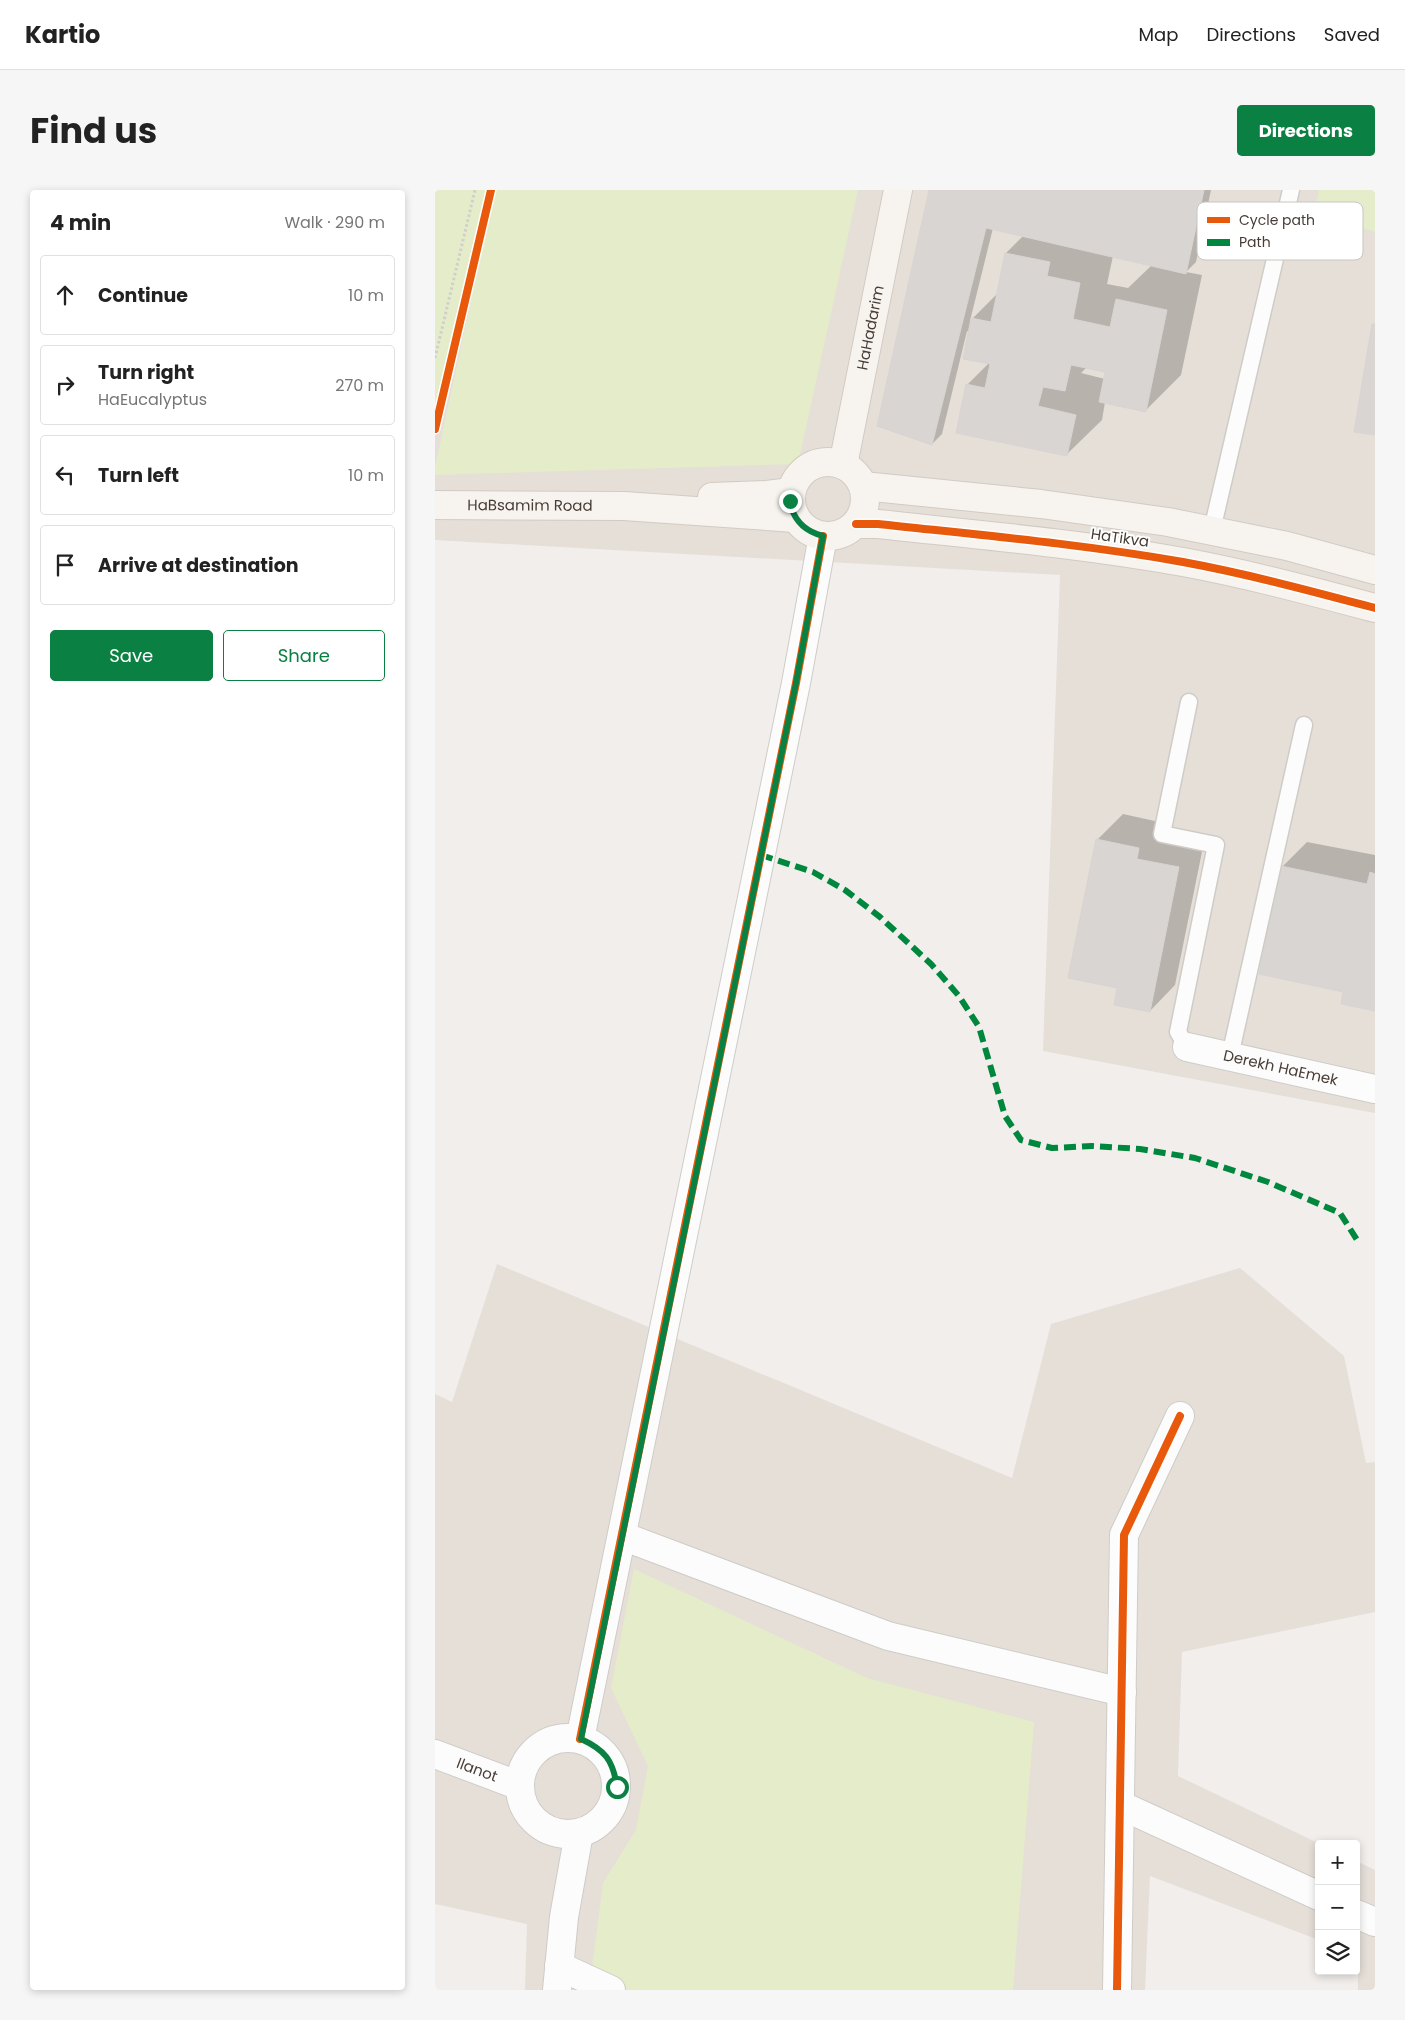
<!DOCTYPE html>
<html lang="en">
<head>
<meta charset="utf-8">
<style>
  :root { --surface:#fff; --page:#f6f6f6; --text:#222; --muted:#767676; --line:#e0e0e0; --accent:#0b8043 }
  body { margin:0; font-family:Poppins,sans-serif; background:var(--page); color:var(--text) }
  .controls { position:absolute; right:15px; bottom:15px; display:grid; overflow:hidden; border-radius:5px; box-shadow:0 2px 8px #0003 }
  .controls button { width:45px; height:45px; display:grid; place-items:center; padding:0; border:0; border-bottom:1px solid var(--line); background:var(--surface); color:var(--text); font:25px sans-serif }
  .stop { position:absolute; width:15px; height:15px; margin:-11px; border:4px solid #0b8043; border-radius:50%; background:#fff }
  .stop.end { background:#0b8043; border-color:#fff; box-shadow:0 1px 5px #0008 }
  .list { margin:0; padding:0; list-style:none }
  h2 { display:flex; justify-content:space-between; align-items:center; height:65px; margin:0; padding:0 20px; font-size:21px }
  h2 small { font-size:16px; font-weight:400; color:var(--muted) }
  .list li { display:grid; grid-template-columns:32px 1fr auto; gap:15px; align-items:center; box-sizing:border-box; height:80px; margin:0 10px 10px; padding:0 10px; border:1px solid var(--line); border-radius:5px }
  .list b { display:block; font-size:19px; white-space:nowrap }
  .list p { margin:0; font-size:16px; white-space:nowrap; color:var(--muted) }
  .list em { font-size:16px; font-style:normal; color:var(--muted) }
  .actions { display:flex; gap:10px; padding:15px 20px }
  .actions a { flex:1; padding:11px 0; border:1px solid var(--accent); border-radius:5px; text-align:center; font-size:18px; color:var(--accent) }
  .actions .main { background:var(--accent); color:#fff }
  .icon { flex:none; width:28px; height:28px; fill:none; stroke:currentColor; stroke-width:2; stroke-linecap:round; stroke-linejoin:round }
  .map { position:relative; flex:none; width:940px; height:1800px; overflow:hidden; border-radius:5px }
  header { display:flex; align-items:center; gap:30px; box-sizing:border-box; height:70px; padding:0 25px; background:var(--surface); border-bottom:1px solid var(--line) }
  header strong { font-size:24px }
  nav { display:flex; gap:28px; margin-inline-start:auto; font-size:18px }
  .intro { display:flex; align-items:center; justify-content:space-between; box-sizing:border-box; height:120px; padding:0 30px }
  h1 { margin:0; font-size:35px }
  .button { padding:12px 22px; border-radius:5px; background:var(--accent); color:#fff; font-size:18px; font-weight:700 }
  main { display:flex; gap:30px; padding:0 30px }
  aside { flex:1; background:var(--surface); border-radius:5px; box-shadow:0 2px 8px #0003 }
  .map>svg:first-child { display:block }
  .residential { fill:#e5dfd8 }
  .green { fill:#e5ecca }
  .shadow { fill:#0003; fill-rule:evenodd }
  .building { fill:#d9d5d2; stroke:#d9d4d1 }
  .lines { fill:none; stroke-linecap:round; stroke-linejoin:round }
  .lane-casing { stroke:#cfccc8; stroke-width:19 }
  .street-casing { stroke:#cfccc8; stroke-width:30 }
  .secondary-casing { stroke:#d2cbc3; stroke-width:30 }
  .path { stroke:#d2cecb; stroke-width:3; stroke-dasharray:2.5 2.5; stroke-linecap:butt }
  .lane { stroke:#fdfcfc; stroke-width:16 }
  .street { stroke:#fdfcfc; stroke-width:28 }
  .secondary { stroke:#f7f3ef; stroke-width:28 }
  .quiet { stroke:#00873e; stroke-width:6; stroke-dasharray:12 6; stroke-linecap:butt }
  .cycleway-casing { stroke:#fff; stroke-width:11 }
  .cycleway { stroke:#e8590c; stroke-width:8 }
  .route { stroke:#0b8043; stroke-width:6 }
  .labels { text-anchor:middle; stroke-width:4; stroke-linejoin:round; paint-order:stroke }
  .street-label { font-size:15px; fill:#483d36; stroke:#fff }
  .key { fill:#fff; stroke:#c8c5c3; stroke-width:1 }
  .key-label { font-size:14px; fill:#483d36 }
</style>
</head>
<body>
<header>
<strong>Kartio</strong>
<nav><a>Map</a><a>Directions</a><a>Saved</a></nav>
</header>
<div class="intro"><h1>Find us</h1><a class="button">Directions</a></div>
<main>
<aside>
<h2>4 min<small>Walk · 290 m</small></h2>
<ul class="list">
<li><svg class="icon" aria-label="ahead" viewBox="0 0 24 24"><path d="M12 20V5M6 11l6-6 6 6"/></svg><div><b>Continue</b></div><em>10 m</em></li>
<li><svg class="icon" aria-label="right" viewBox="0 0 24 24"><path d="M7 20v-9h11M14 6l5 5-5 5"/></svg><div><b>Turn right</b><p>HaEucalyptus</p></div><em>270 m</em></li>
<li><svg class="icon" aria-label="left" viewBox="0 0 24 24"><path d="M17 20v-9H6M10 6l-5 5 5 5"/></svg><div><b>Turn left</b></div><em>10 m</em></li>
<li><svg class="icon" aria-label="arrive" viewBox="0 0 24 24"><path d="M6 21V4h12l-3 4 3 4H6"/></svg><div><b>Arrive at destination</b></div></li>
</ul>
<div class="actions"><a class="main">Save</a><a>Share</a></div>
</aside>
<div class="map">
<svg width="940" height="1800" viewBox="0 0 940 1800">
  <rect width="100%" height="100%" fill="#f1eeeb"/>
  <!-- residential -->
  <path class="residential" d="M 0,0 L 940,0 L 940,923 L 608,861 L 625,385 L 0,350 Z
    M 62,1074 L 577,1288 L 616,1134 L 805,1078 L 909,1166 L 931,1273 L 940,1272 L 940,1422 L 747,1462 L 743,1586 L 885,1654 L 884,1654 L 884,1750 L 715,1686 L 710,1800 L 90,1800 L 92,1734 L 0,1714 L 0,1204 L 17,1212 Z
    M 921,1671 L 940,1680 L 940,1800 L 923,1800 Z"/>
  <!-- green -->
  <path class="green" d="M 0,0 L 54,0 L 0,249 Z
    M 60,0 L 423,0 L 363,274 L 0,285 L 0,277 Z
    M 884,0 L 940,0 L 940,42 L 879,23 Z
    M 199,1379 L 432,1488 L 599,1532 L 578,1800 L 154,1800 L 168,1693 L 201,1640 L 213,1576 L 176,1498 Z"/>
  <!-- shadow -->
  <path class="shadow" d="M 494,0 L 776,0 L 761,72 L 751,82 L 767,85 L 746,185 L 711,220 L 670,212 L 667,230 L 631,265 L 532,195 L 554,173 L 535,142 L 532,141 L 507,244 L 497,254 ZM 558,38 L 589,45 L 571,63 L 563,103 L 535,131 ZM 678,66 L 717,75 L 693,98 L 672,94 ZM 652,177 L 671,181 L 670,189 L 646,183 Z
    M 688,624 L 729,633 L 727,644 L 769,652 L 740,795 L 715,821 L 662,650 Z
    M 872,652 L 940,665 L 940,820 L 910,801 L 847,677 Z"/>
  <!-- building -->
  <path class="building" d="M 494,0 L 769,0 L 751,84 L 551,38 L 497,255 L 442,236 Z
    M 570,63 L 615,72 L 612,86 L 645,93 L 638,129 L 675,137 L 681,109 L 732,120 L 711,222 L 664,212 L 670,182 L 636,175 L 630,201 L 608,197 L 603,216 L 641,225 L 632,266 L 521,243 L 531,194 L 550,198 L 555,174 L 528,169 L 536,128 L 556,132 Z
    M 937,134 L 940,134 L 940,245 L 919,242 Z
    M 661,649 L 704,658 L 702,669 L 744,677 L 715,822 L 679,815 L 682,798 L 633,788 Z
    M 846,676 L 932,694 L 935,682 L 940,684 L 940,821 L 906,814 L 908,802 L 824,784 Z"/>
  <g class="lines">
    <!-- lane casing -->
    <g class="lane-casing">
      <path id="lane" d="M 777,340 L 856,0
        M 752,857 L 743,842 L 781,655 L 727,644 L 754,512
        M 795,866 L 869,535"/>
    </g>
    <!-- street casing -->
    <g class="street-casing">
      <g id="street">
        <path id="s1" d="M 752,857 L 940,899"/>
        <path d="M 187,1346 L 453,1446 L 687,1502"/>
        <circle cx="133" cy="1596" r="48"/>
        <path d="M 145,1549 L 361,493 L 388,346"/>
        <path id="s2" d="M 0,1564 L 85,1596"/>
        <path d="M 685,1615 L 884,1706"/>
        <path d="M 921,1724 L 940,1732"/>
        <path d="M 124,1776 L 176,1800"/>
        <path d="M 122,1800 L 129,1727 L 144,1643"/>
        <path d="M 682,1800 L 689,1345 L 745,1226"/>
      </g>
    </g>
    <!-- secondary casing -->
    <g class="secondary-casing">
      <g id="secondary">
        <circle cx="393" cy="309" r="37"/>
        <path id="s3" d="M 408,275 L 463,0"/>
        <path d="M 428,296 L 606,314 L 733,332 L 852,356 L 940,380"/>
        <path d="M 277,307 L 332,305 L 356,302"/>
        <path id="s4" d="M 0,315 L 189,316 L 360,328"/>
        <path d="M 421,334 L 443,334 C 545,345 647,354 748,372 C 813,384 876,401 940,418"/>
      </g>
    </g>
    <!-- path -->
    <path class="path" d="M 0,168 L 40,0"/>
    <!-- lane -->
    <use href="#lane" class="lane"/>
    <!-- street -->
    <use href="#street" class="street"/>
    <!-- secondary -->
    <use href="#secondary" class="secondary"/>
    <!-- quiet -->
    <path class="quiet" d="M 326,665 L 378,682 L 410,700 L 445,727 L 496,774 L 524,806 L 544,837 L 570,926 L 586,950 L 617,958 L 657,956 L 705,959 L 760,968 L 833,992 L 905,1023 L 924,1053"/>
    <!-- cycleway casing -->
    <g class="cycleway-casing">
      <path id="cycleway" d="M 0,239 L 56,0
        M 421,334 L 443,334 C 545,345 647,354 748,372 C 813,384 876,401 940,418
        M 145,1549 L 361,493 L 388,346
        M 682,1800 L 689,1345 L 745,1226"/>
    </g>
    <!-- cycleway -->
    <use href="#cycleway" class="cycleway"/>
  </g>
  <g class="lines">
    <!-- route -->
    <path class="route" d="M 182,1597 C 178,1570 170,1560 146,1549 L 361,493 L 388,346 C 369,341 358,330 355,311"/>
  </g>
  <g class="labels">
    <!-- street labels -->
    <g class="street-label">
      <text dy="5" stroke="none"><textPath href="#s3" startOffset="140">HaHadarim</textPath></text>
      <text dy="5" stroke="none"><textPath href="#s4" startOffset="95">HaBsamim Road</textPath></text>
      <text transform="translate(685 348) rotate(8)" y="5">HaTikva</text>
      <text dy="5" stroke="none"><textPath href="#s1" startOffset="96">Derekh HaEmek</textPath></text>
      <text dy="5" stroke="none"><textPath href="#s2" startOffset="45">Ilanot</textPath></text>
    </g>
  </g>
  <!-- legend -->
  <rect x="762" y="12" width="166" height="58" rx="8" class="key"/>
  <rect x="772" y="27" width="23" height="6" fill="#e8590c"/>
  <rect x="772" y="49" width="23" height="7" fill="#00873e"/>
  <g class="key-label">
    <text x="804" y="35">Cycle path</text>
    <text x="804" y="57">Path</text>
  </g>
</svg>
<div class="controls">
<button>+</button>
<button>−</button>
<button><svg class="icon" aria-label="layers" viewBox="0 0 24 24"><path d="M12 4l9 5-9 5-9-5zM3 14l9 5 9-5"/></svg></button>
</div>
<div class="stop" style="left:182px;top:1597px"></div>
<div class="stop end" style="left:355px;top:311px"></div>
</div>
</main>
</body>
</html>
